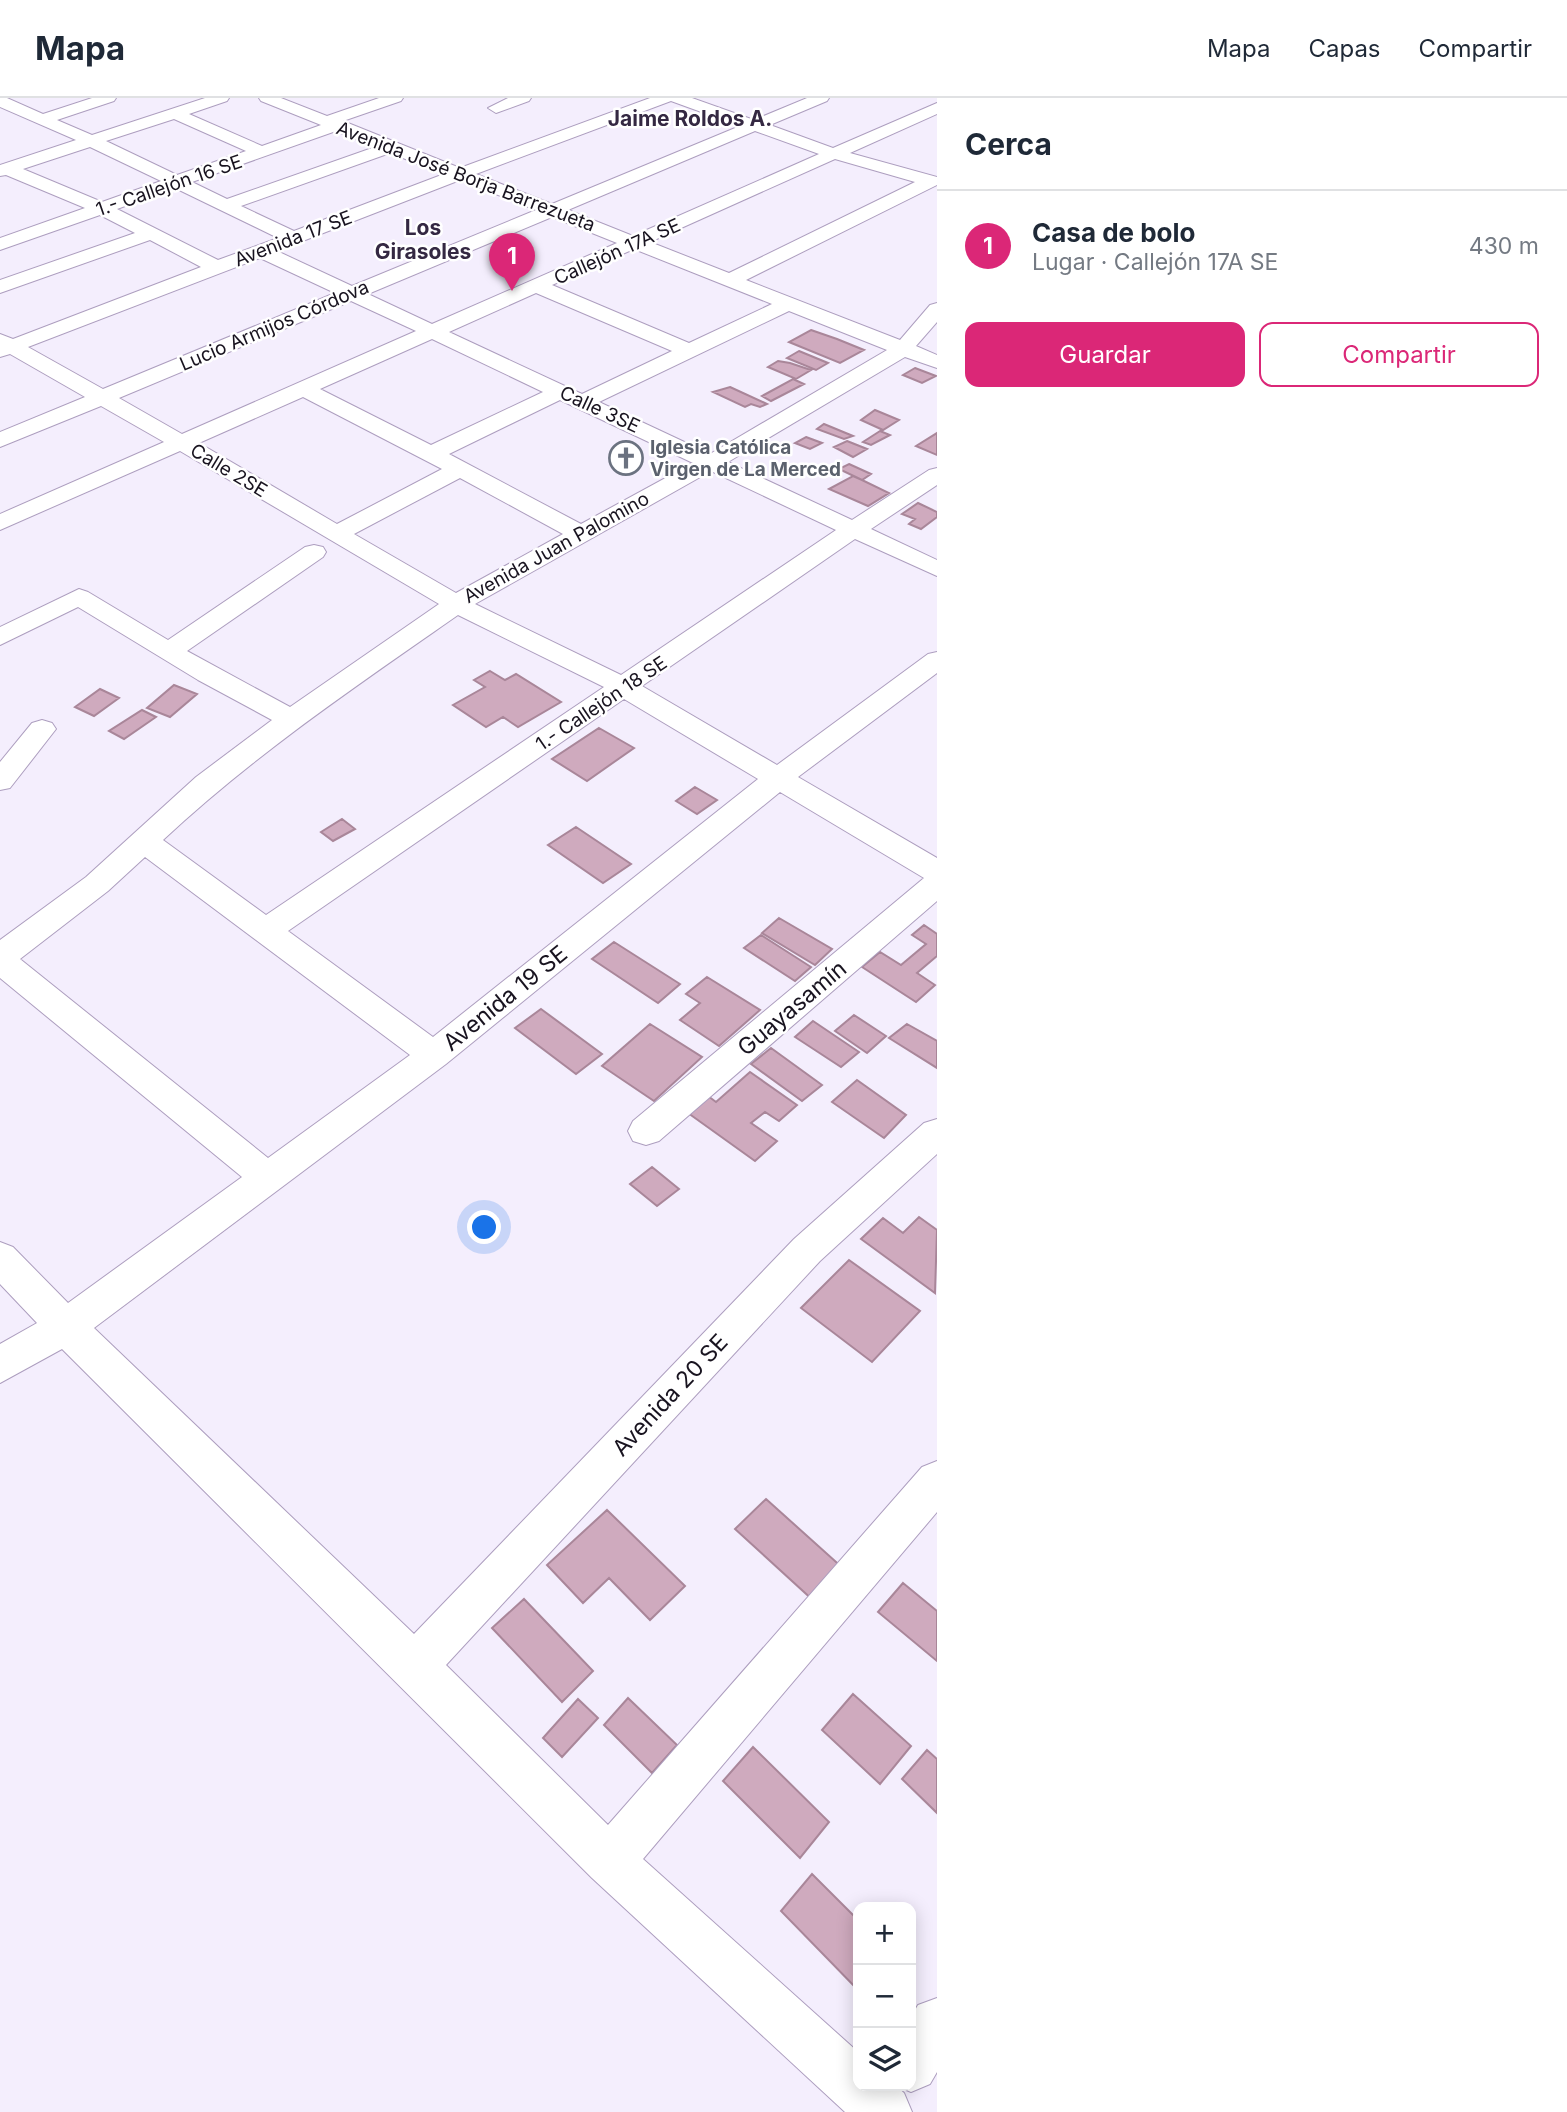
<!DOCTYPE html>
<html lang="es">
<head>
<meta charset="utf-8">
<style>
  :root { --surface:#fff; --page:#f6f6f7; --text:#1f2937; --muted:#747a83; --line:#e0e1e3; --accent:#db2777 }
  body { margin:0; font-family:Inter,sans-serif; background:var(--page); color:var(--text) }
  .controls { position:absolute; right:21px; bottom:21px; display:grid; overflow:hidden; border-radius:14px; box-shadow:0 4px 18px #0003 }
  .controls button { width:63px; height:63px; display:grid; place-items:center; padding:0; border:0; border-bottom:2px solid var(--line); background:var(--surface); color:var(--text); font:35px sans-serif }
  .you { position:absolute; left:485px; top:1130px; width:24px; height:24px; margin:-18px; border:5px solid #fff; border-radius:50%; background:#1a73e8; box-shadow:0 0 0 10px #1a73e833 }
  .badge { display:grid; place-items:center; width:46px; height:46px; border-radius:50%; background:var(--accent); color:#fff; font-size:23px; font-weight:700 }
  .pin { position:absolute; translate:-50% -58px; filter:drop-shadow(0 2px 4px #0008) }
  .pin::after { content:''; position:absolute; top:37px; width:24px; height:21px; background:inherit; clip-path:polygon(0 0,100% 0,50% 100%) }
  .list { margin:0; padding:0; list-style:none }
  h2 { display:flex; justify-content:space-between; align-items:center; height:91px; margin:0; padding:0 28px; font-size:30px }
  h2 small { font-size:23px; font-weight:400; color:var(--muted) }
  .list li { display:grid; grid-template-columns:46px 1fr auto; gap:21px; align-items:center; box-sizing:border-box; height:112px; padding:0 28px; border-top:2px solid var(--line) }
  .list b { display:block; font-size:26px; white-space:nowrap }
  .list p { margin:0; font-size:23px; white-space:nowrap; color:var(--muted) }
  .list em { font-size:23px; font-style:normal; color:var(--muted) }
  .actions { display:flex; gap:14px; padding:21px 28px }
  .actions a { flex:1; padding:16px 0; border:2px solid var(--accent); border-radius:14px; text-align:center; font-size:24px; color:var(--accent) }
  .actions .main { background:var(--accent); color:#fff }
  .icon { flex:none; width:38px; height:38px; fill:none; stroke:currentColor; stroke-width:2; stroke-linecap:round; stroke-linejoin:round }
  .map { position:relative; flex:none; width:937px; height:2014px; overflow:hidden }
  header { display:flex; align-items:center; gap:42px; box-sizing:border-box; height:98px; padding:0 35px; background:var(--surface); border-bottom:2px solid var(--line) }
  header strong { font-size:33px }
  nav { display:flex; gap:38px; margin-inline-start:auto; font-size:24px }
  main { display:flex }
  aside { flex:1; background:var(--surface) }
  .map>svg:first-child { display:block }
  .building { fill:#cfaabe; stroke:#a98699; stroke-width:2 }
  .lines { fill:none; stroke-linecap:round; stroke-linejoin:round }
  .minor-casing { stroke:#ad9ebf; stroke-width:2 }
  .minor { fill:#fff; fill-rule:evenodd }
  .labels { text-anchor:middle; stroke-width:5; stroke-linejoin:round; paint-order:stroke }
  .far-street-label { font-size:19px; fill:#18131f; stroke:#fff }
  .far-worship-label { font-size:19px; font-weight:bold; fill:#5b616d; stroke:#fff; text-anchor:start }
  .far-neighbourhood-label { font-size:21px; font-weight:bold; fill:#342842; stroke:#fff }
  .street-label { font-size:23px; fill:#18131f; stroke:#fff }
</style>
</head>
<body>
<header>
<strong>Mapa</strong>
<nav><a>Mapa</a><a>Capas</a><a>Compartir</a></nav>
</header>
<main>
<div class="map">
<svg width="937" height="2014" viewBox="0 0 937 2014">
  <rect width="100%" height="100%" fill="#f4eefd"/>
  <!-- building -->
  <path class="building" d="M 811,232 L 837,241 L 864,252 L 840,265 L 789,244 Z
    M 799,253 L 828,265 L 816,272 L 787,260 Z
    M 778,263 L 790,265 L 811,272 L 796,281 L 768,269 Z
    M 915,270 L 936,278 L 922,285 L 903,277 Z
    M 793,281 L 804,286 L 771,303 L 762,298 Z
    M 730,289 L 767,306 L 760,309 L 751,306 L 745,309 L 713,294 Z
    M 875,312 L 899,322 L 883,332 L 861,322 Z
    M 824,326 L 853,338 L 844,341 L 817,331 Z
    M 880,333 L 890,337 L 871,347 L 863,344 Z
    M 937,335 L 937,357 L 916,348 Z
    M 806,339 L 822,345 L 810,351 L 795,345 Z
    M 847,343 L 867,351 L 853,359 L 834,349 Z
    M 849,366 L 871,376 L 862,382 L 839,371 Z
    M 853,378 L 862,382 L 889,395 L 868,408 L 829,391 Z
    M 918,405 L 937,414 L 937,419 L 921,431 L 909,426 L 915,421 L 902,416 Z
    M 490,573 L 505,582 L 516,576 L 561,604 L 518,629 L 503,619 L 486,629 L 453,607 L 485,589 L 474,582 Z
    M 174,587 L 197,596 L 170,619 L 147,610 Z
    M 100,591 L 119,600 L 94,618 L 75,609 Z
    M 142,612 L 156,619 L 124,641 L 109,633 Z
    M 599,630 L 634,650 L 587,683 L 552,661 Z
    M 695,689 L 717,702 L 697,716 L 676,703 Z
    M 342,721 L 355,731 L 333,743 L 321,734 Z
    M 576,729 L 631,766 L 603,785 L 548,747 Z
    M 779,820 L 832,851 L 815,867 L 762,835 Z
    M 924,827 L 937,836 L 937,858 L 917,875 L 935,887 L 916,904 L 862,869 L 880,854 L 901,867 L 926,846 L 912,837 Z
    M 761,837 L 811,869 L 795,883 L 744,850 Z
    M 614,844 L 680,886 L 658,905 L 592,861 Z
    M 707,879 L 760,912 L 719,948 L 680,922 L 700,905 L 686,896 Z
    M 541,911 L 602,956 L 576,976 L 515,930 Z
    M 854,917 L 886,938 L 867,955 L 835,933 Z
    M 813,923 L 859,954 L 841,969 L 795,939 Z
    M 650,926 L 702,959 L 654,1003 L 602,968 Z
    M 907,926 L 937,943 L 937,970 L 889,940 Z
    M 771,950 L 822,987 L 802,1003 L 751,966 Z
    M 750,974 L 797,1007 L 779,1023 L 765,1014 L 751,1025 L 777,1043 L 755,1063 L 688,1015 L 708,998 L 716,1004 Z
    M 857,982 L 906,1017 L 884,1040 L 832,1004 Z
    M 652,1069 L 679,1091 L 657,1108 L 630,1086 Z
    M 919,1119 L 937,1132 L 935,1195 L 861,1141 L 883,1120 L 903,1135 Z
    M 849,1162 L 920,1213 L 872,1264 L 801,1210 Z
    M 766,1401 L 845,1472 L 815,1504 L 735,1431 Z
    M 607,1412 L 685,1488 L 650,1522 L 609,1480 L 583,1505 L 547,1467 Z
    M 903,1485 L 937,1513 L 937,1563 L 878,1514 Z
    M 524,1501 L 593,1573 L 562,1604 L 492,1530 Z
    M 853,1596 L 911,1648 L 880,1686 L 822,1632 Z
    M 628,1600 L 677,1647 L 652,1675 L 604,1627 Z
    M 578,1601 L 598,1620 L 562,1659 L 543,1640 Z
    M 753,1649 L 829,1724 L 800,1760 L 723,1683 Z
    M 927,1652 L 937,1661 L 937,1715 L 902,1681 Z
    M 812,1776 L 858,1822 L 858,1892 L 781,1813 Z"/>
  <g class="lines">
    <!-- minor casing -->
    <g class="minor-casing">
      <path id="minor" d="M 0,0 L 7,0 L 43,16 L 92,0 L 116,0 L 114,3 L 57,22 L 92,37 L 205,0 L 229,0 L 227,3 L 189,16 L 262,48 L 321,27 L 261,3 L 259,0 L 281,0 L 327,18 L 379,0 L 403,0 L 401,3 L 343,23 L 460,70 L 650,0 L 692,0 L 754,22 L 807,0 L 829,0 L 827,3 L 770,27 L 833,50 L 937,5 L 937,16 L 850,55 L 937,79 L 937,87 L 746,182 L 900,242 L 930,207 L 937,205 L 937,224 L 916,248 L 937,257 L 937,270 L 905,259 L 728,364 L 852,422 L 929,372 L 937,370 L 937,387 L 871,431 L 937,462 L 937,478 L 855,441 L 642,588 L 777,667 L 928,556 L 937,554 L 937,575 L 798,679 L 937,760 L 937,803 L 659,1043 L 646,1047 L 633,1043 L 628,1033 L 633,1023 L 924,780 L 780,694 L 446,966 L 94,1230 L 414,1536 L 794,1141 L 924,1025 L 937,1021 L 937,1056 L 820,1163 L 446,1567 L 608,1727 L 922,1369 L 937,1363 L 937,1414 L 643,1761 L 858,1954 L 858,1988 L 896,1988 L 904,1995 L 912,2014 L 845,2014 L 592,1780 L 62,1251 L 0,1285 L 0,1246 L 37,1225 L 0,1186 L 0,1144 L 13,1149 L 68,1205 L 242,1079 L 0,880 L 0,842 L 86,779 L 196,679 L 272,622 L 198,582 L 78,509 L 0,547 L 0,529 L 79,491 L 88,494 L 168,542 L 305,449 L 314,447 L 323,449 L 326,454 L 323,459 L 187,553 L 290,609 L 439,506 L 180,353 L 0,432 L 0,416 L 164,344 L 101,308 L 0,349 L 0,334 L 85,299 L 10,256 L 0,259 L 0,236 L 13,241 L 201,169 L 150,142 L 0,195 L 0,182 L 135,135 L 100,117 L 0,152 L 0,140 L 85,110 L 6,77 L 0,78 L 0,67 L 76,42 L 0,9 ZM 671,3 L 740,28 L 552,106 L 476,76 ZM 174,21 L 246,53 L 177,77 L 106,43 ZM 336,33 L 375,49 L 227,101 L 192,84 ZM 755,33 L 819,56 L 633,138 L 568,112 ZM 90,49 L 161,83 L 102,104 L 23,71 ZM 390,55 L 444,76 L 294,133 L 241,108 ZM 835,61 L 915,84 L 729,175 L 650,144 ZM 460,82 L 536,112 L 352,188 L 277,153 ZM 175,90 L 278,140 L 218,162 L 117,111 ZM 552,119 L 617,145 L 432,226 L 368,196 ZM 634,151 L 772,206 L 689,245 L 552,187 ZM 260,160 L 335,195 L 103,291 L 28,249 ZM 536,195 L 672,253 L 582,296 L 449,234 ZM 351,203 L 416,233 L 182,336 L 119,300 ZM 789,213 L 887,252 L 710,356 L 599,304 ZM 432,241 L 543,294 L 431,347 L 320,291 ZM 303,299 L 442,371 L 337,426 L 199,345 ZM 560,302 L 693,365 L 581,426 L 449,356 ZM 711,373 L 836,432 L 621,577 L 475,506 ZM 460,380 L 563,436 L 456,495 L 354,436 ZM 458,517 L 604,589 L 266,817 L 163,742 C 254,657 356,588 458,517 ZM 624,601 L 758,681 L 433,939 L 288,833 ZM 145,759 L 410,957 L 268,1060 L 20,861 L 108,793 Z
        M 508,0 L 531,0 L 529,3 L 496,15 L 488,10 Z
        M 42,622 L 52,625 L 56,631 L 10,690 L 0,692 L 0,664 L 32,625 Z
        M 937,1900 L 937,1974 L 930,1986 L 911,1994 L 897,1988 L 911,1988 L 911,1919 L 918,1907 Z"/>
    </g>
    <!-- minor -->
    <use href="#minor" class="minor"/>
  </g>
  <!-- icons -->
  <defs>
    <g id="church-ring" transform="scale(1.75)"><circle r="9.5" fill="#fff" stroke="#6b7280" stroke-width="1.5"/><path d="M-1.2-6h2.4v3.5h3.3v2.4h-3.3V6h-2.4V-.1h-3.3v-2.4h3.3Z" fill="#6b7280"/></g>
  </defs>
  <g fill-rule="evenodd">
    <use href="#church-ring" x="626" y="360"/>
  </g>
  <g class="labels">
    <!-- far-street labels -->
    <g class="far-street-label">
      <text transform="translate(466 78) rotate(21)" y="7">Avenida José Borja Barrezueta</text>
      <text transform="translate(169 87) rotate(-19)" y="7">1.- Callejón 16 SE</text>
      <text transform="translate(293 140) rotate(-21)" y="7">Avenida 17 SE</text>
      <text transform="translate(617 153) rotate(-24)" y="7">Callejón 17A SE</text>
      <text transform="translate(274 227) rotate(-23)" y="7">Lucio Armijos Córdova</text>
      <text transform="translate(600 311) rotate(25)" y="7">Calle 3SE</text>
      <text transform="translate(229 372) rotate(31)" y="7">Calle 2SE</text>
      <text transform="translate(556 449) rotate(-29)" y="7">Avenida Juan Palomino</text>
      <text transform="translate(601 605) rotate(-34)" y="7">1.- Callejón 18 SE</text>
    </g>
    <!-- far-worship labels -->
    <g class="far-worship-label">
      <text x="650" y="356">Iglesia Católica<tspan x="650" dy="22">Virgen de La Merced</tspan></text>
    </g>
    <!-- far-neighbourhood labels -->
    <g class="far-neighbourhood-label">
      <text x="690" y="28">Jaime Roldos A.</text>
      <text x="423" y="137">Los<tspan x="423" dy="24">Girasoles</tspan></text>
    </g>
    <!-- street labels -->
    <g class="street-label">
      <text transform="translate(505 900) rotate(-39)" y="8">Avenida 19 SE</text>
      <text transform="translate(792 910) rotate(-40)" y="8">Guayasamín</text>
      <text transform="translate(670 1297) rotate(-47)" y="8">Avenida 20 SE</text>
    </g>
  </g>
</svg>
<div class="controls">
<button>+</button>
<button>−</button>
<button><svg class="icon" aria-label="layers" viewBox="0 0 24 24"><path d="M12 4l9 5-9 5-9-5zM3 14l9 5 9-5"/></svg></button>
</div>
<div class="you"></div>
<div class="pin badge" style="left:512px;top:193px">1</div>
</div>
<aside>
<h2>Cerca<small></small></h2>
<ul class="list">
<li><span class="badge">1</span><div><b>Casa de bolo</b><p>Lugar · Callejón 17A SE</p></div><em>430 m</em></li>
</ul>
<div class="actions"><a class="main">Guardar</a><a>Compartir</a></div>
</aside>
</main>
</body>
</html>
